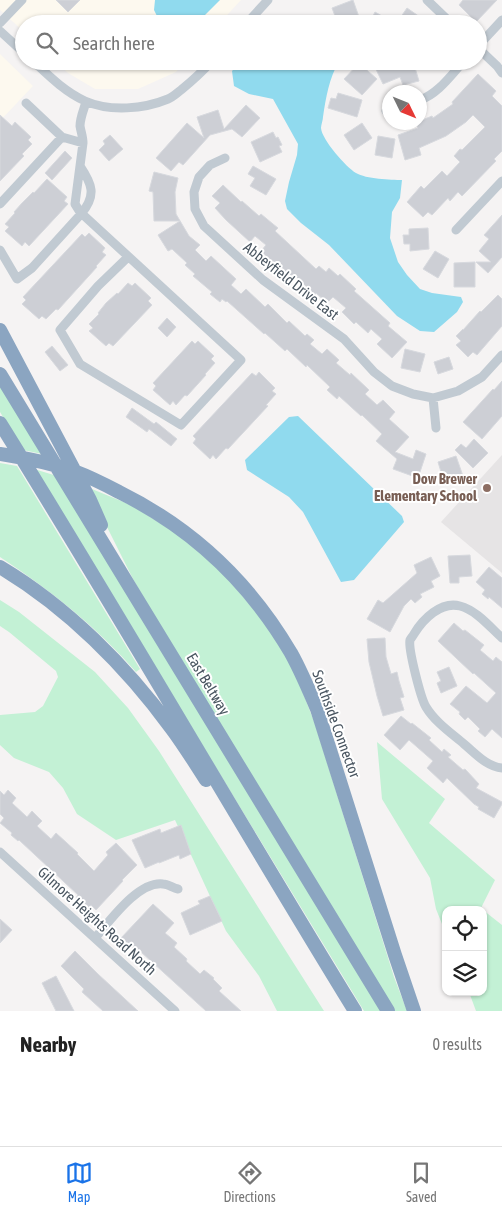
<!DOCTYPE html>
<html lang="en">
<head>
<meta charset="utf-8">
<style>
  :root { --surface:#fff; --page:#f6f6f6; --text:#222; --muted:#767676; --line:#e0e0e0; --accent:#1a73e8 }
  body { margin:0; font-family:"Asap Condensed",sans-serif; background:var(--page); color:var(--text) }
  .controls { position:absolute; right:15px; bottom:15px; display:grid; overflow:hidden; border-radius:10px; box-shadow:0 1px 4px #0004 }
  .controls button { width:45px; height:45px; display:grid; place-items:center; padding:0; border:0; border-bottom:1px solid var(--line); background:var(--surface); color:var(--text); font:25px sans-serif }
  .compass { position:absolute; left:382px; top:85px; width:45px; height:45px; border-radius:50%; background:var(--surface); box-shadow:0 1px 4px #0004; rotate:133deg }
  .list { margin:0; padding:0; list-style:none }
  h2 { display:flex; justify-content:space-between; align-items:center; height:65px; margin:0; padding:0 20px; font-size:21px }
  h2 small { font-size:16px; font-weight:400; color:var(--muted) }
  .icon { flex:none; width:28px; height:28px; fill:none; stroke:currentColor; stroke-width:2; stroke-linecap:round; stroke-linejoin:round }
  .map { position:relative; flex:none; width:502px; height:1011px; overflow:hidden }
  .search { position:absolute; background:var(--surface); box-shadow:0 1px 4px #0004; left:15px; right:15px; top:15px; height:55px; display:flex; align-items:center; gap:12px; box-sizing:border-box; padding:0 18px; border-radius:28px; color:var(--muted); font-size:19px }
  .sheet { height:135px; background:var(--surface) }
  nav { display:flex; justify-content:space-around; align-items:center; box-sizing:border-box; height:70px; border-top:1px solid var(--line); background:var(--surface); font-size:14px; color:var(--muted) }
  nav a { display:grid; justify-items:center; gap:2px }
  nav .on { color:var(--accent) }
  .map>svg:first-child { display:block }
  .commercial { fill:#fdf9ef }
  .education { fill:#e6e4e5 }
  .green { fill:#c3f1d5 }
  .water { fill:#90daee }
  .building { fill:#cdcfd5; stroke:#d7d9de }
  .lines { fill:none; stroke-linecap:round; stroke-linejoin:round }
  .minor { stroke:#c1cad2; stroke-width:9 }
  .highway { stroke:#8ba5c1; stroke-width:14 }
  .education-dot { fill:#8d6e63; stroke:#fff; stroke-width:2 }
  .labels { text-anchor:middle; stroke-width:4; stroke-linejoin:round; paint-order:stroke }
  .street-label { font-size:15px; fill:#4a5661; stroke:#fff }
  .education-label { font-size:15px; font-weight:bold; fill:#785e54; stroke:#fff; text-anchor:end }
</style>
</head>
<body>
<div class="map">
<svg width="502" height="1011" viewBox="0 0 502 1011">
  <rect width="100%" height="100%" fill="#f5f3f3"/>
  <!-- commercial -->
  <path class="commercial" d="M 0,0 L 241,0 L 219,24 L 24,24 L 24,32 L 0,10 Z
    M 0,54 L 33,86 L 0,121 Z
    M 55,61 L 186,61 L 176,72 L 138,89 L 95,89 L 68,73 Z"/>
  <!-- education -->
  <path class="education" d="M 502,455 L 502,573 L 441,522 Z"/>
  <!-- green -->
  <path class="green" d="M 0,386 L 42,454 L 23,450 L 0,412 Z
    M 0,463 L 17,466 L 140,669 L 136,672 C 97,627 50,590 0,557 Z
    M 34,469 L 57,476 L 382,1011 L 364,1011 L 139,641 Z
    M 87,487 L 131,505 L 171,530 L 188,542 L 220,570 L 263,620 L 285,655 L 296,675 L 315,724 L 394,977 L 407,1011 L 394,1011 L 153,614 L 133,579 Z
    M 0,600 L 19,612 L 95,672 L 128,708 L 159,751 L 324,1011 L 277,1011 L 259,976 L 226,931 L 175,820 L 116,840 L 77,814 L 63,788 L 49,772 L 14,758 L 0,745 L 0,715 L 35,712 L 43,706 L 58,677 L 56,671 L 9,632 L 0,626 Z
    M 377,742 L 445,799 L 429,823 L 495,880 L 481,908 L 483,910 L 446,910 L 446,934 L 436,909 L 430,878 L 382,799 Z
    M 483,910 L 502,925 L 502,1011 L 476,1011 L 469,992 L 483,992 Z"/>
  <!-- water -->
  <path class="water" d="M 155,0 L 220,0 L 196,24 L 161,24 L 154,10 Z
    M 241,61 L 339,61 C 329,79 326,97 323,117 C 323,120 321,125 321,128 C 322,140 346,167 356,173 C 366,179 391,180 402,180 L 400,198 L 392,212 L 390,238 L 398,262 L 407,275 L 420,289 L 432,293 L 461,297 L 463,302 L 457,312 L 434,332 L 420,331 L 397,316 L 329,245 L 301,223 L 287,209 L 285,201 L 289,182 L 297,155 L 298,144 L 273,99 L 249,94 L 234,86 L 232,71 Z
    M 298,416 L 402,516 L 404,522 L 354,580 L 341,582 L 303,512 L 289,497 L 247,470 L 245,460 L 289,417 Z"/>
  <!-- building -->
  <path class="building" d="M 56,0 L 80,0 L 68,12 Z
    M 353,0 L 359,17 L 338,24 L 332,8 Z
    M 463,0 L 497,0 L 476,22 L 459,5 Z
    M 407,8 L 430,24 L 396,24 Z
    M 375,12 L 396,24 L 369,24 Z
    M 372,61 L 413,61 L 419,81 L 403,85 L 400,77 L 383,84 Z
    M 359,63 L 377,79 L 362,95 L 344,79 Z
    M 478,74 L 496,91 L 492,96 L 502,106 L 502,151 L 494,159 L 496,161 L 462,196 L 458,192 L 450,201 L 448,198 L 432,215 L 428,212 L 423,217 L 407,202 L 421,186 L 424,189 L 442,171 L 447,176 L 460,162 L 454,156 L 460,149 L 462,150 L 485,127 L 473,115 L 466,122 L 446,136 L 419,148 L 421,155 L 405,160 L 398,135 L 418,128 L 415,122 L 420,122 L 420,121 L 432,116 L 433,118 L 453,104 L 452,102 Z
    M 338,93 L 362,100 L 357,117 L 328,108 L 331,98 L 336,99 Z
    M 246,105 L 260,118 L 242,137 L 232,129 L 210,135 L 183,165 L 179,162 L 171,171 L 156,158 L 187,123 L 204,138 L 197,117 L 218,110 L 224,129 Z
    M 0,115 L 12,126 L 15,122 L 31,137 L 28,140 L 32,144 L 22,154 L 24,156 L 0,181 Z
    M 362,123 L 372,138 L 354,150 L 344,135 Z
    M 273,132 L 276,138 L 278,137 L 282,145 L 279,146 L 282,152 L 260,162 L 251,142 Z
    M 110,135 L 123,149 L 109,161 L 99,150 L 105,144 L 103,141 Z
    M 378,136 L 395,139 L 392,158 L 375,155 Z
    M 65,151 L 72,158 L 52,180 L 45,173 Z
    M 253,166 L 276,179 L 266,195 L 250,186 L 255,178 L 248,174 Z
    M 154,172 L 178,178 L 175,192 L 176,214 L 189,236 L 200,245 L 195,250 L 206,261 L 211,256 L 236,279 L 231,285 L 241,294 L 246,289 L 265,307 L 268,304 L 287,323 L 289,321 L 305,336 L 307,334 L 314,340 L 310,344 L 322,354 L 327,349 L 339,360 L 336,363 L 350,375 L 351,373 L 369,390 L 365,394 L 377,405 L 383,400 L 395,412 L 389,419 L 409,437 L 395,452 L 413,459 L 416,450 L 426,454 L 418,478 L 393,469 L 397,459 L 376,441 L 382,434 L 362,415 L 361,416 L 339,396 L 337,399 L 327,390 L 330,387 L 307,365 L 306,367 L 287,349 L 285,351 L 265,333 L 264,334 L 227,301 L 226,302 L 222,299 L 220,302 L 210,294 L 212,292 L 193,276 L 195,274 L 185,265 L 187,263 L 172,249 L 168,251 L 158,235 L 180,221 L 154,221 L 153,192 L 149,191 Z
    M 47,179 L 67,197 L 64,201 L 68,204 L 29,246 L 25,242 L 22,246 L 5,231 L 9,227 L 5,224 L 15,213 L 14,212 L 22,203 L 33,192 L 34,193 Z
    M 223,185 L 241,202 L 242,201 L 259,216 L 261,214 L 273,224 L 278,228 L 275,231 L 316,269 L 319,266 L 326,272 L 329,268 L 338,276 L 340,274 L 356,289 L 354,291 L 390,323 L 388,326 L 407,342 L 392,358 L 377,344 L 382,339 L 371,329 L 368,333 L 356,322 L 354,324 L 342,312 L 346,308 L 333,297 L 327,303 L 316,293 L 315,295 L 295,276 L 293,279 L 274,261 L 273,263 L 261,251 L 266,245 L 255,236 L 250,242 L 226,220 L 215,208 L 220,203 L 212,196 Z
    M 502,215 L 502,257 L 488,273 L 476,262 L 491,262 L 479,251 L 489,239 L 484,235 Z
    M 428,228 L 429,249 L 410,251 L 410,244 L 404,244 L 403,235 L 409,235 L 409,229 Z
    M 89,233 L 105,248 L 102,252 L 106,255 L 96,266 L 97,267 L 58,310 L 56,309 L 46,319 L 42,316 L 39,319 L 22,304 L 26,300 L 23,297 L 82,234 L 85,237 Z
    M 435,251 L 449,259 L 438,278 L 423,269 Z
    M 475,262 L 475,287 L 454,287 L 454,263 Z
    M 128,283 L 132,286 L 135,283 L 151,298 L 148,301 L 152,305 L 113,346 L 109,343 L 106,346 L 89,331 L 93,328 L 89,324 L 99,314 L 98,313 L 106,303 L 117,293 L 118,294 Z
    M 498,295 L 502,299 L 502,326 L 477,355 L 473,352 L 468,357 L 456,345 L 461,341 L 456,336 L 463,329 L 463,330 L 480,311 L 481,312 Z
    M 167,318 L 176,327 L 167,337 L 158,328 Z
    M 192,341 L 195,344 L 198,341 L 214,356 L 211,359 L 215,363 L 205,374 L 206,375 L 187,396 L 185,395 L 176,405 L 173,401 L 170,405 L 153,390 L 156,386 L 153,383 Z
    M 52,346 L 68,365 L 60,371 L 45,352 Z
    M 405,349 L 425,354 L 420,372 L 401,368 Z
    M 449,357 L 453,369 L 438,374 L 434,362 Z
    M 259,372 L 275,388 L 272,391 L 276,394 L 266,405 L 268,406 L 228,449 L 226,448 L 216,459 L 213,455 L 210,459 L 193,443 L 196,439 L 193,436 L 252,373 L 256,376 Z
    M 502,381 L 502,416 L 482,439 L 463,422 L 493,389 L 494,390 Z
    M 132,408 L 154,424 L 156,422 L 177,439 L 171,446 L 149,429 L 147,432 L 126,417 Z
    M 474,439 L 488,453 L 473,468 L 455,450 L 461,444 L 466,448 Z
    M 456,456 L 464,479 L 445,485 L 438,462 Z
    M 470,555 L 472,576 L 459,577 L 459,583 L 450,583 L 448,556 Z
    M 431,557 L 440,576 L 431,581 L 434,587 L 420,594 L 422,597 L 415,603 L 411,599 L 404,606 L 390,632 L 367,619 L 378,600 L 383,603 L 417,573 L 414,565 Z
    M 489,567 L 502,578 L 502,608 L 489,597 L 488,599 L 482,594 L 485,590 L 476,582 Z
    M 454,623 L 463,631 L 465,630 L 484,645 L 480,650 L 493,661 L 496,657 L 502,662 L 502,738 L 492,729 L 485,737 L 478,731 L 480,729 L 468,717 L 465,720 L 459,714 L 460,712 L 450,704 L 466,686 L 487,703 L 496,693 L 474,673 L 473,674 L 438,641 Z
    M 385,638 L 386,657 L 391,674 L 397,672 L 399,681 L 404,697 L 400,698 L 404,710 L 383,716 L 377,696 L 369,662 L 367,639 Z
    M 449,667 L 457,686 L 441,693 L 437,683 L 441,681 L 437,672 Z
    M 401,716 L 411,724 L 412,723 L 431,738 L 429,740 L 442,752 L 444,749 L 451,755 L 448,757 L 463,770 L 465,769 L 479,784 L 476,788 L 502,802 L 502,804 L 494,818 L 478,809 L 479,807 L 474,804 L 447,778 L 443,783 L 427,768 L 433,761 L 409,740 L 400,750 L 384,735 Z
    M 8,790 L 16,798 L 12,803 L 27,817 L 32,811 L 42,821 L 37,826 L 51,839 L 56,833 L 78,853 L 77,854 L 94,871 L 108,855 L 106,852 L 116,843 L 137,865 L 122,880 L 123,881 L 96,910 L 91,905 L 88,909 L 76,898 L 78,895 L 19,840 L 18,841 L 11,835 L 12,833 L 0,823 L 4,818 L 0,814 L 0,791 L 4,795 Z
    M 181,825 L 191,854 L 180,859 L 179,855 L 159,863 L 159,862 L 145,868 L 132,840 L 160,829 L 161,833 Z
    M 210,896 L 222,921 L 190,935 L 181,913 L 200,904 L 198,901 Z
    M 153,904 L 174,923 L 165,933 L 177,943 L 174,947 L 187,959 L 186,961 L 200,974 L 204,970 L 214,978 L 213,979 L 222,988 L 219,991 L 241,1011 L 206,1011 L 141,952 L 139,954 L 121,938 Z
    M 0,919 L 12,930 L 0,943 Z
    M 75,951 L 98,974 L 138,1011 L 103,1011 L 82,992 L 84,989 L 61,966 Z
    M 56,976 L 74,1011 L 56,1011 L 42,983 Z"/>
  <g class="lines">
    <!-- minor -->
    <path class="minor" d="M 427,0 L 452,24
      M 0,23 L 22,0
      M 246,24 L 268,0
      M 0,31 L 24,53
      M 478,46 L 502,20
      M 478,48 L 497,66 L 502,73
      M 33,61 C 49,76 65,92 85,101 C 110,112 144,109 168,99 C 173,97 177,93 181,90 C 192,81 202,72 212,61
      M 420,100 C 438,94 451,75 464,61
      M 86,102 C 84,109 80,118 80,126 C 81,132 83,137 83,143 L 75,204 L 80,212 L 241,360 L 181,425 L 80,364 L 60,330 L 98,286 L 128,257
      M 26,103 L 62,137
      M 386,111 L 390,110
      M 225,158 L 210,165 L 199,177 L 194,192 L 195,209 L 204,226 L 263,280 L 344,339 L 374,372 L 392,386 L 413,394 L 433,398 L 458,391 L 482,377 L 502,355
      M 0,204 L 62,137 L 83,143
      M 456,230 L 502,181
      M 0,250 L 17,279 L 32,268 L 81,214 C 97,195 92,184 80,166
      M 433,398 L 436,428
      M 502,638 C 490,627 476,610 460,606 C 441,601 423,619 414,634 C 413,636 411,638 410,640 C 408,649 421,699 426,707 C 435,722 451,733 464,744 C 475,753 487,767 502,768
      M 0,852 L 175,1011
      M 95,938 C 110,921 138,881 163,884 C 168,884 173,888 178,889"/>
    <!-- highway -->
    <path class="highway" d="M 0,330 L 90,500 L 101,525
      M 0,374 L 388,1011
      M 0,423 C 121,617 235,816 355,1011
      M 0,454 C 25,458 50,463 74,471 C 90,477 104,484 119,492 C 192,528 250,583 291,653 C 301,671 309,690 317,709 L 395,955 L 414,1011
      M 0,567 C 67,607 126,666 172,729 C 184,745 195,763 206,780"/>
  </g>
  <!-- markers -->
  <circle class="education-dot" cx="487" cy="488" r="5"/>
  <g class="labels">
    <!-- street labels -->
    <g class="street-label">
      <text transform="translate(291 281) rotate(38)" y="5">Abbeyfield Drive East</text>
      <text transform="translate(208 684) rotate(59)" y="5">East Beltway</text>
      <text transform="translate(336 724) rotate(70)" y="5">Southside Connector</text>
      <text transform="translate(97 921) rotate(42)" y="5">Gilmore Heights Road North</text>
    </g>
    <!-- education labels -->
    <g class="education-label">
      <text x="477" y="484">Dow Brewer<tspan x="477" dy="17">Elementary School</tspan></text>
    </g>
  </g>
</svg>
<div class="controls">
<button><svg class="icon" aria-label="locate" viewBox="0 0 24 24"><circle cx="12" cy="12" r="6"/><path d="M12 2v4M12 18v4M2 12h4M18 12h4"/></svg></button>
<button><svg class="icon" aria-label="layers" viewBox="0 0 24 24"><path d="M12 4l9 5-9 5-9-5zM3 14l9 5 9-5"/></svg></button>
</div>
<svg class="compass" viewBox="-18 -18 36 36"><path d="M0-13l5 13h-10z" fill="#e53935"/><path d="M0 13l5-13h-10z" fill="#767676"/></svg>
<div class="search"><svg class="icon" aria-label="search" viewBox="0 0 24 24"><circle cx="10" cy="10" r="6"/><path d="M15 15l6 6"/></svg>Search here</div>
</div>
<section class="sheet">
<h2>Nearby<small>0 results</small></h2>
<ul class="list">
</ul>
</section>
<nav>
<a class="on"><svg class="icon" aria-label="map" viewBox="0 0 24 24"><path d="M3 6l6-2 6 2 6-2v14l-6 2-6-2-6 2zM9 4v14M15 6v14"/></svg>Map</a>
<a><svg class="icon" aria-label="directions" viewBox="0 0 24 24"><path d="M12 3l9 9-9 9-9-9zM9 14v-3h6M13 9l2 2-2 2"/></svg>Directions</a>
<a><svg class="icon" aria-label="saved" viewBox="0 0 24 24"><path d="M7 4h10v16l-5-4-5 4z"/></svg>Saved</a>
</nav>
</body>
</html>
